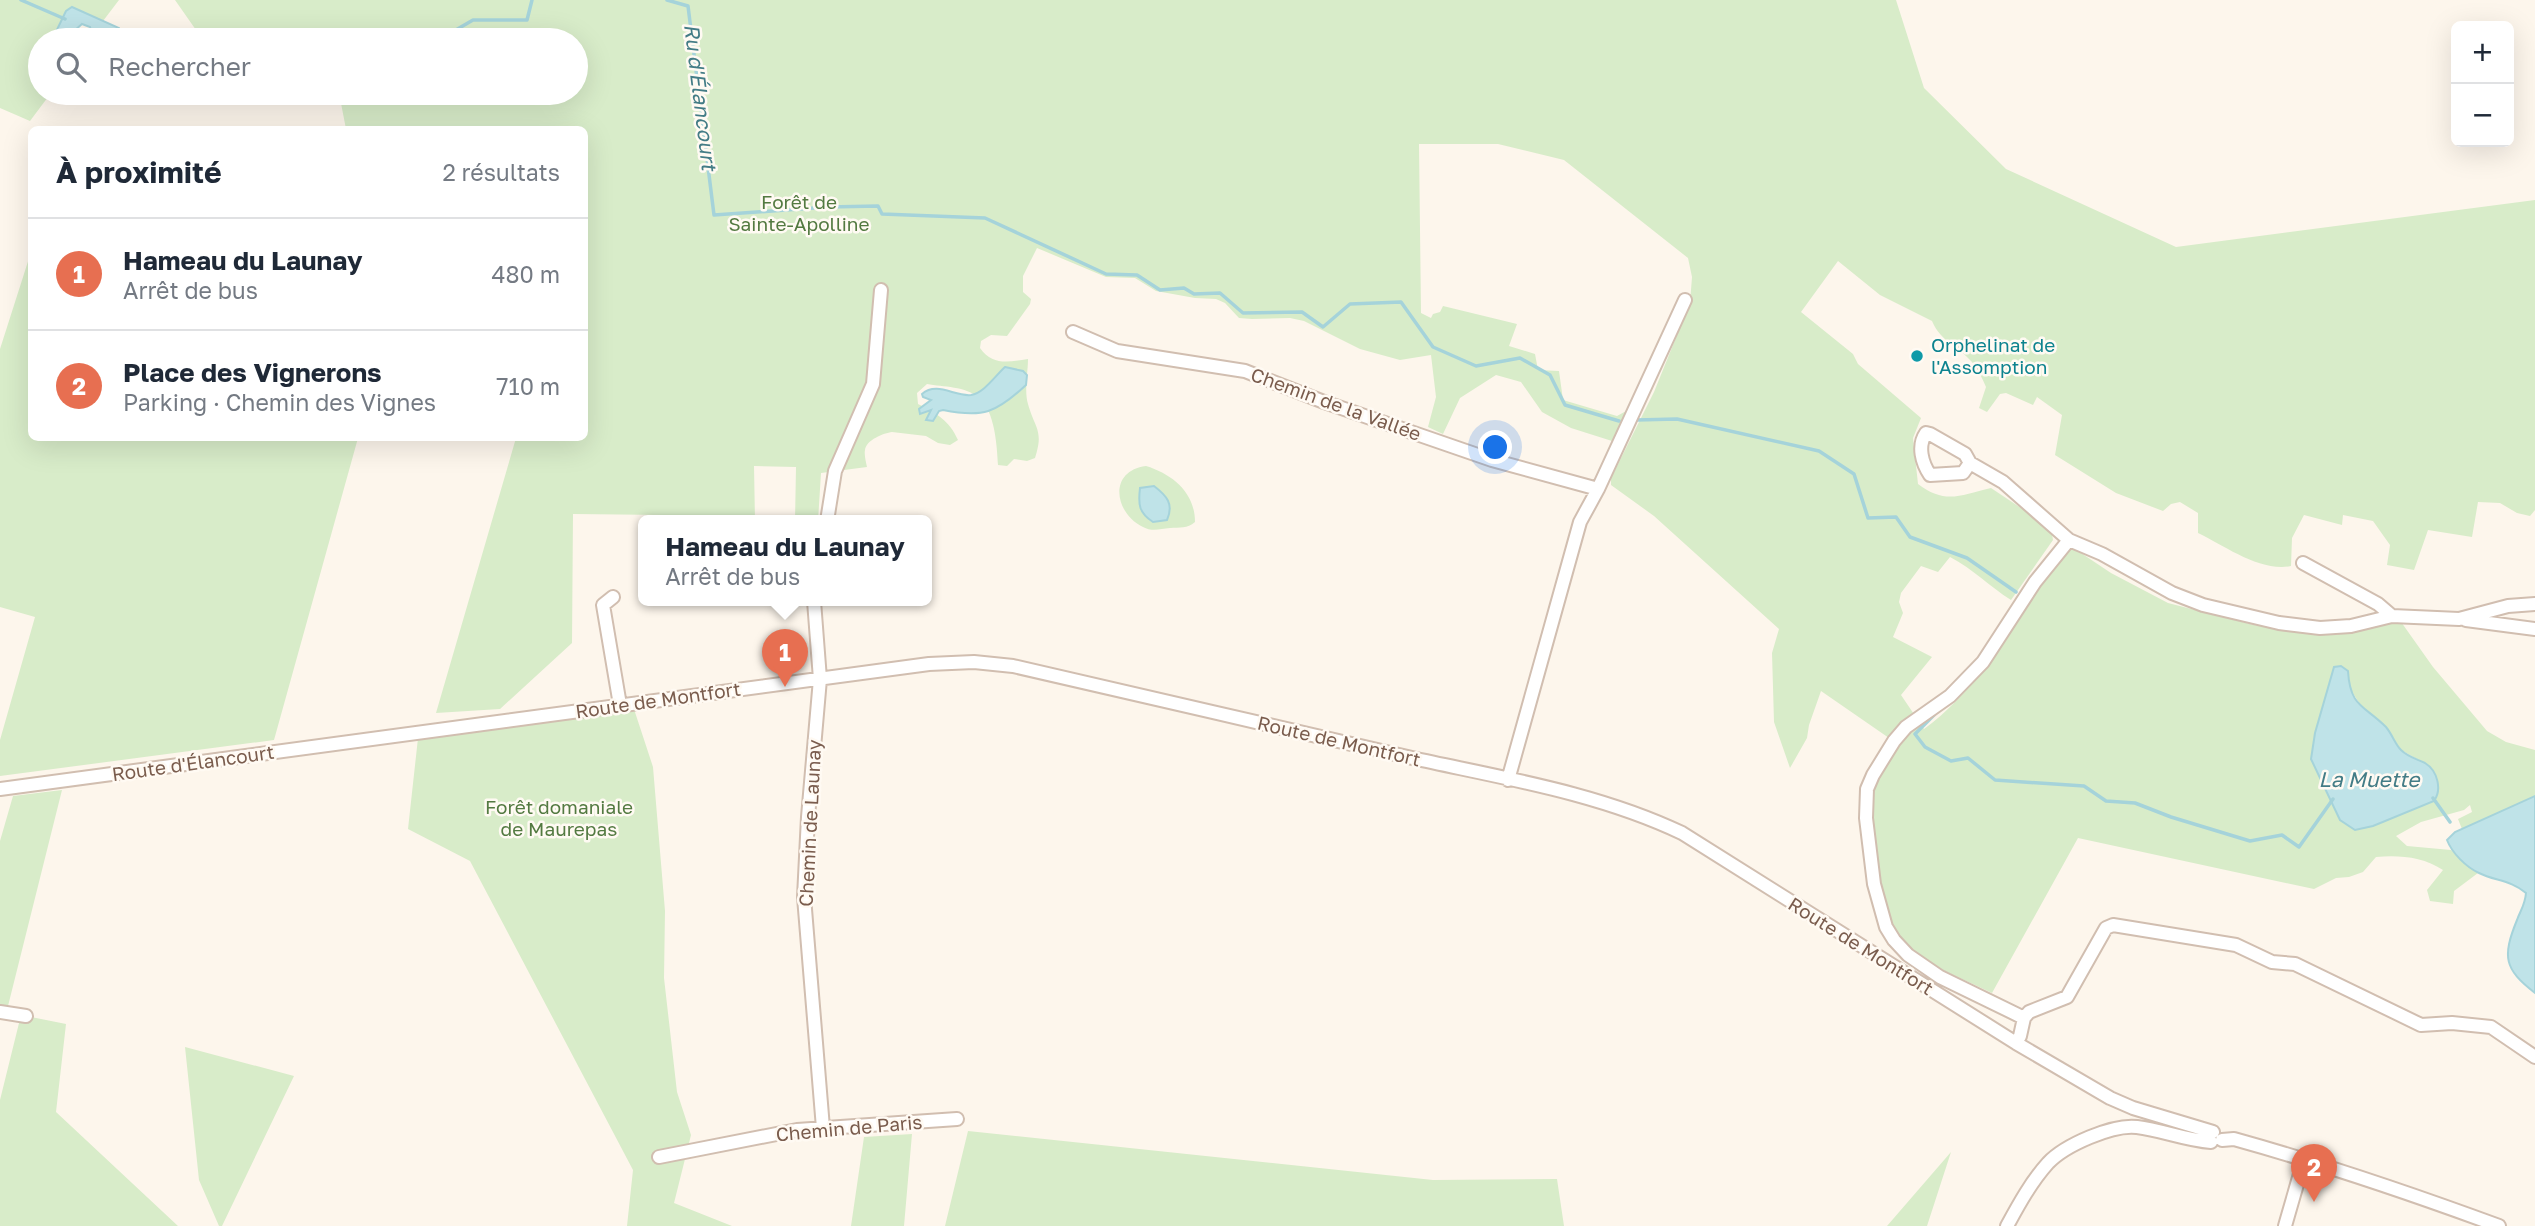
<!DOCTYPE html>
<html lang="fr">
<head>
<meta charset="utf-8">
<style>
  :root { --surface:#fff; --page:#f2f2f3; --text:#1f2937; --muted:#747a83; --line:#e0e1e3; --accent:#e76f51 }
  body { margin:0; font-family:"Golos Text",sans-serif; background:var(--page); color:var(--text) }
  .controls { position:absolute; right:21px; top:21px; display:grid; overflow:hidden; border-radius:10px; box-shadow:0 7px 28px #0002 }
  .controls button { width:63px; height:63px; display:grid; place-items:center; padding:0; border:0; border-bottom:2px solid var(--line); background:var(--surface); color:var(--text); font:35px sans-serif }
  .you { position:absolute; left:1496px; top:448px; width:24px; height:24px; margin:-18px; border:5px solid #fff; border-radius:50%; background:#1a73e8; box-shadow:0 0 0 10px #1a73e833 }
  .badge { display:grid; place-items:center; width:46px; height:46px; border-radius:50%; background:var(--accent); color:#fff; font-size:23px; font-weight:700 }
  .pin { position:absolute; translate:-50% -58px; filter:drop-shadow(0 2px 4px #0008) }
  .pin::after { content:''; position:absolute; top:37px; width:24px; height:21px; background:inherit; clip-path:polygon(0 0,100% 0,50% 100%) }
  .popup { position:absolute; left:638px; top:515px; width:294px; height:91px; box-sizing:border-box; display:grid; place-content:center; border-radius:10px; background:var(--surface); filter:drop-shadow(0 2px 5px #0005); font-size:23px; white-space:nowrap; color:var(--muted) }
  .popup b { font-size:26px; color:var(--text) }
  .popup::after { content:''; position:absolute; left:50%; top:100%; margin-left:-14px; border:14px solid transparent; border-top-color:var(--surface) }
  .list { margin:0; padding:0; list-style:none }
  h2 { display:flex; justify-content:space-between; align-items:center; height:91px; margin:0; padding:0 28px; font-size:30px }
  h2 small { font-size:23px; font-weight:400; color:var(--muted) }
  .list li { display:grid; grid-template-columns:46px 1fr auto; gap:21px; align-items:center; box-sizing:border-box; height:112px; padding:0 28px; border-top:2px solid var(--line) }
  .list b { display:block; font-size:26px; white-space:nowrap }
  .list p { margin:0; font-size:23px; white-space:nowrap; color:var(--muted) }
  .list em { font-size:23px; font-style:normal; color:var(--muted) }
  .icon { flex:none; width:38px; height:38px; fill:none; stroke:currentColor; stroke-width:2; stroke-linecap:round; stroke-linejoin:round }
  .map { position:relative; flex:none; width:2535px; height:1226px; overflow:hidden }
  .search { position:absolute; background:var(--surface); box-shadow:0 7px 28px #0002; left:28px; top:28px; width:560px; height:77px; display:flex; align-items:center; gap:18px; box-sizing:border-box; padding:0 24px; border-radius:38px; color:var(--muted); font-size:26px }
  .panel { position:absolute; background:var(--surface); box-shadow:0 7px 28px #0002; left:28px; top:126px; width:560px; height:315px; border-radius:10px }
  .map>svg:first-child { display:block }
  .green { fill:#d8ecc9; fill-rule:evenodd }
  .water { fill:#bfe3e8; stroke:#a5d3da; stroke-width:2 }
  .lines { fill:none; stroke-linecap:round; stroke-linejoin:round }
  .stream { stroke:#a5d3da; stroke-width:3.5 }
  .minor-casing { stroke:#d1beb0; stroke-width:16 }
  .minor { stroke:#fff; stroke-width:12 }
  .culture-dot { fill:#0f9aa8; stroke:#fffaf3; stroke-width:2.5 }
  .labels { text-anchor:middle; stroke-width:5; stroke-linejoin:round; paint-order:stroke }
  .park-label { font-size:19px; fill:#537a41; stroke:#fffaf3 }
  .culture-label { font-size:19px; fill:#0d838f; stroke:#fffaf3; text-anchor:start }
  .street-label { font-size:19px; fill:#7a5c4d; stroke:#fffaf3 }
  .water-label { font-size:21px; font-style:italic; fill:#437c86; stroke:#fffaf3 }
</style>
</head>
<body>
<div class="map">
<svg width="2535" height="1226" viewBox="0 0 2535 1226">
  <rect width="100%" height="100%" fill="#fdf6ec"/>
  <!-- green -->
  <path class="green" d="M 0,0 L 119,0 L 103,21 L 72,7 L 66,11 L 52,40 L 40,40 L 40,93 L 51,93 L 30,121 L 0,108 Z
    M 175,0 L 1896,0 L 1924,88 L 2006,169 L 2176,247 L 2535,200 L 2535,510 L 2530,516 L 2517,513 L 2500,503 L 2478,502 L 2472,537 L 2428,530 L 2414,570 L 2387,565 L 2390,545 L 2373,521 L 2343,515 L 2342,525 L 2304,515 L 2292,538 L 2291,566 C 2260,572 2225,546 2198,533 L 2198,513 L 2180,502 L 2171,504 L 2163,511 L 2116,493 L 2055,455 L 2062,415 L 2037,397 L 2033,405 L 2006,393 L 2000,394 L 1987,412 L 1979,408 L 1986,387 C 1982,378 1978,369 1972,362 C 1958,346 1941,342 1932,321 L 1880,295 L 1838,261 L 1801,312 L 1853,354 L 1858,364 L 1921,418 L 1913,438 L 1918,484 C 1946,505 1960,495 1991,488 L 2051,528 L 2053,540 L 2011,600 C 1989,586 1973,569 1950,557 L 1938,572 L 1921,566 L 1901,593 L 1899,602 L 1903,613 L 1893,637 L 1932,657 L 1901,695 L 1924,729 C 1988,683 2021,605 2069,545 L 2111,573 L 2168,603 L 2254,625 L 2308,632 L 2399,619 L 2433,667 L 2487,731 L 2506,742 L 2535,750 L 2535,796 L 2462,829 L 2458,819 L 2472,812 L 2470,805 L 2464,810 L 2421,822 L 2396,836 L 2407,846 L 2451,850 L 2478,873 L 2454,891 L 2453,904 L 2430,901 L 2427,890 L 2443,870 C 2423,857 2400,855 2376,857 L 2363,872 L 2349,877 L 2336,878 L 2314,889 L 2078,838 L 1992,993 L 1945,971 L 1892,940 L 1861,787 L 1889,738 L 1821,691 L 1809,725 L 1807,738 L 1790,768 L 1774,722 L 1772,653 L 1779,629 L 1654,516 L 1611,485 L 1611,478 L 1654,392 L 1690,303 L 1692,277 L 1688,258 L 1564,160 L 1498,144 L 1419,144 L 1421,313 L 1431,318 L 1433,314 L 1440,312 L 1443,306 L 1517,324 L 1509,346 L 1535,354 L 1538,370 L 1559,371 L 1563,400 L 1617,416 L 1628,410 L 1612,441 L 1571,428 L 1542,412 L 1521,382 L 1496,375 L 1460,398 L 1443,434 L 1428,427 L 1436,397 L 1431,355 L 1400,360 L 1360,349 L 1304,321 L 1290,318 L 1252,319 L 1239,318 L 1225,303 L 1216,299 L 1195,298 L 1156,291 L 1135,278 L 1106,277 L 1037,248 L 1023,276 L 1023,292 L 1031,299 L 1030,304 L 1007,336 L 991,335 L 981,341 L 980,348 C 993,366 1008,362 1028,359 C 1028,372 1024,391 1028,404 C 1035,429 1044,430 1035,458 L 1027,461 L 1014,459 L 1007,466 L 998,465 C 997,446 995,411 979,398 C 966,386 943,387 927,384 L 917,393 L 918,404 C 937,414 949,420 958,440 L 950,445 L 938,443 L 926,436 L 892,432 C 884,433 866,440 865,450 C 864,455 866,462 867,467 L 821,473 L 818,521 L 795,521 L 796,467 L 754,466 L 755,521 L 719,521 L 665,515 L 573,514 L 572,643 L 500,709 L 436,713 L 516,438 L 584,438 L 584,130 L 346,129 L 339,93 L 576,93 L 576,40 L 203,40 ZM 2334,667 L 2348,671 L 2349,687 L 2363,709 L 2387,728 L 2401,750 L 2428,765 L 2311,759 L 2315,733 Z
    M 31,252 L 32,438 L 358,438 L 274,740 L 0,776 L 0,740 L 35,617 L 0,607 L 0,349 Z
    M 1146,466 C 1172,474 1195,492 1195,522 C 1187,529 1180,527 1170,528 C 1160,529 1152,532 1143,527 C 1114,513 1108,471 1146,466 Z
    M 632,703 L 653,767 L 665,911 L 664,978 L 677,1092 L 691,1135 L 674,1203 L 732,1226 L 627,1226 L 633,1170 L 470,861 L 408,829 L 418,738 Z
    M 62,790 L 7,1010 L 0,1008 L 0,841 L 13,796 Z
    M 21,1015 L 66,1024 L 56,1112 L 178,1226 L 0,1226 L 0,1100 Z
    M 185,1047 L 294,1076 L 222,1226 L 219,1226 L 199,1180 Z
    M 968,1131 L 1433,1180 L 1557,1179 L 1564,1226 L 945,1226 Z
    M 912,1134 L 904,1226 L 851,1226 L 864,1137 Z
    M 1951,1152 L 1927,1226 L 1887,1226 Z"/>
  <!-- water -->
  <path class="water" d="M 72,7 L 119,28 L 118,40 L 95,33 L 91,31 L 90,27 L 82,24 L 64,40 L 52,40 L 66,11 Z
    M 1005,367 L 1023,371 L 1027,375 L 1026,385 C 996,413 983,418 943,410 L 939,411 L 933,421 L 926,420 L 931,410 L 920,414 L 919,409 L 931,400 L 923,397 L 922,394 C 937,381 955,397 971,395 C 984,393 995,376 1005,367 Z
    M 1154,486 C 1167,496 1174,504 1167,520 L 1153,522 C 1139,513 1138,505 1140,488 Z
    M 2341,666 L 2348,671 C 2350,707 2364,705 2386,727 C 2392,734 2395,744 2401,750 C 2408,757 2417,759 2425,763 C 2438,771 2442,790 2434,801 L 2373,826 L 2355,830 L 2340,820 L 2311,759 L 2315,733 L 2334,667 Z
    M 2535,796 L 2535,993 C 2504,969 2502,957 2517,920 C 2521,909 2525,905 2526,893 C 2511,880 2495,881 2479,873 C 2466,867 2452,853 2447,840 L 2455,832 Z"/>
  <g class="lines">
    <!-- stream -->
    <path class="stream" d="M 21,0 L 65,19
      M 667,0 L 688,6 L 714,215 L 828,207 L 878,206 L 882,214 L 985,218 L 1106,274 L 1137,275 L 1160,290 L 1184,288 L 1194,294 L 1220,293 L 1243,313 L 1302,312 L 1323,327 L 1350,304 L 1401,302 L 1433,347 L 1476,366 L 1520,358 L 1550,375 L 1565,405 L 1619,421
      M 115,32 L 185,33 L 217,40
      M 416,40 L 417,35 L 442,38 L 473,20 L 527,20 L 532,0
      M 1636,420 L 1677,419 L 1819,451 L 1854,474 L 1868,518 L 1896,517 L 1910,537 L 1967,558 L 2016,592
      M 1939,710 L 1915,734 L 1925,747 L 1951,761 L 1968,758 L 1995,780 L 2084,786 L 2106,801 L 2135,803 L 2171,817 L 2250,841 L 2282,835 L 2299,847 L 2333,799
      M 2433,798 L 2450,822"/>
    <!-- minor casing -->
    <g class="minor-casing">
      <path id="minor" d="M 1073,332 L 1117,351 L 1245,371 L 1324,402 L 1492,460 L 1598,489
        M 1970,463 L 1963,473 L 1930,475 C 1922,463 1917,446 1926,433 L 1930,434 L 1965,454 L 1970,463 L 2003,482 L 2069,540 L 2102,554 L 2172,593 L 2203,605 L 2279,623 L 2320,628 L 2351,626 L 2392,616 L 2459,619 L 2508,606 L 2535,604
        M 827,521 L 835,471 L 873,384 L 881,290
        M 2303,563 L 2378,604 L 2392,616
        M 613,597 L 603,605 L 620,705
        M 814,601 L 820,679 L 808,817 L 804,897 L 823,1128
        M 2466,620 L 2535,629
        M 1508,780 L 1580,522 L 1598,489 L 1685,300
        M 0,789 L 929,664 L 974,662 L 1013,666 C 1146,697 1279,727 1412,758 C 1503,778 1598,793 1682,833 L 2016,1043 L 2110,1098 L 2133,1108 L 2213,1132
        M 0,1012 L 26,1016
        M 2024,1018 L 1940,977 L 1908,955 L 1894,940 L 1886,927 L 1874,884 L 1866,818 L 1867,789 L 1873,775 L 1894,741 L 1906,727 L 1950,696 L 1983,662 L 2035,582 L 2069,540
        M 2016,1043 L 2020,1036 L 2024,1018 L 2029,1012 L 2067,997 L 2106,928 L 2113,925 L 2236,945 L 2272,962 L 2295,964 L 2421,1025 L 2452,1023 L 2491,1027 L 2535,1057
        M 2222,1140 L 2234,1139 C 2324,1164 2412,1194 2499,1226
        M 659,1157 L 797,1130 L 957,1119
        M 2007,1226 C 2019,1204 2031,1182 2048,1163 C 2065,1145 2113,1124 2137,1127 C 2162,1130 2185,1140 2211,1142
        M 2285,1226 L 2304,1160"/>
    </g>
    <!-- minor -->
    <use href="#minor" class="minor"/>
  </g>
  <!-- markers -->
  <circle class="culture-dot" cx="1917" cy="356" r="7"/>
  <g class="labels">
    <!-- park labels -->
    <g class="park-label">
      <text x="799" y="209">Forêt de<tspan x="799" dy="22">Sainte-Apolline</tspan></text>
      <text x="559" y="814">Forêt domaniale<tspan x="559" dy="22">de Maurepas</tspan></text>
    </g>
    <!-- culture labels -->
    <g class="culture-label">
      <text x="1931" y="352">Orphelinat de<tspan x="1931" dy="22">l'Assomption</tspan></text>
    </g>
    <!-- street labels -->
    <g class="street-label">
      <text transform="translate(1336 404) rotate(20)" y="7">Chemin de la Vallée</text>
      <text transform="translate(658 700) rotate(-8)" y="7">Route de Montfort</text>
      <text transform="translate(1339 741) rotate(13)" y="7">Route de Montfort</text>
      <text transform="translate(193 763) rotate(-8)" y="7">Route d'Élancourt</text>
      <text transform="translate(810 823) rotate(-87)" y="7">Chemin de Launay</text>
      <text transform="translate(1861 946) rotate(32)" y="7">Route de Montfort</text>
      <text transform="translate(849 1128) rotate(-5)" y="7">Chemin de Paris</text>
    </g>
    <!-- water labels -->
    <g class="water-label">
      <text transform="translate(700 97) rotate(83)" y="7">Ru d'Élancourt</text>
      <text x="2369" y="787">La Muette</text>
    </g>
  </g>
</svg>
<div class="controls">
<button>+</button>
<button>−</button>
</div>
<div class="you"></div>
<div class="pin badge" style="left:785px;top:687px">1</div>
<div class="popup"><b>Hameau du Launay</b>Arrêt de bus</div>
<div class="pin badge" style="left:2314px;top:1202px">2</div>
<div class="search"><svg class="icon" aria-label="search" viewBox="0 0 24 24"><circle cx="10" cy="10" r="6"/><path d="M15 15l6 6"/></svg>Rechercher</div>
<section class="panel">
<h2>À proximité<small>2 résultats</small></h2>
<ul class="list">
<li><span class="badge">1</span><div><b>Hameau du Launay</b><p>Arrêt de bus</p></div><em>480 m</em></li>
<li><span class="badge">2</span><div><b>Place des Vignerons</b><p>Parking · Chemin des Vignes</p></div><em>710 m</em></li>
</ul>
</section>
</div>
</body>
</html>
